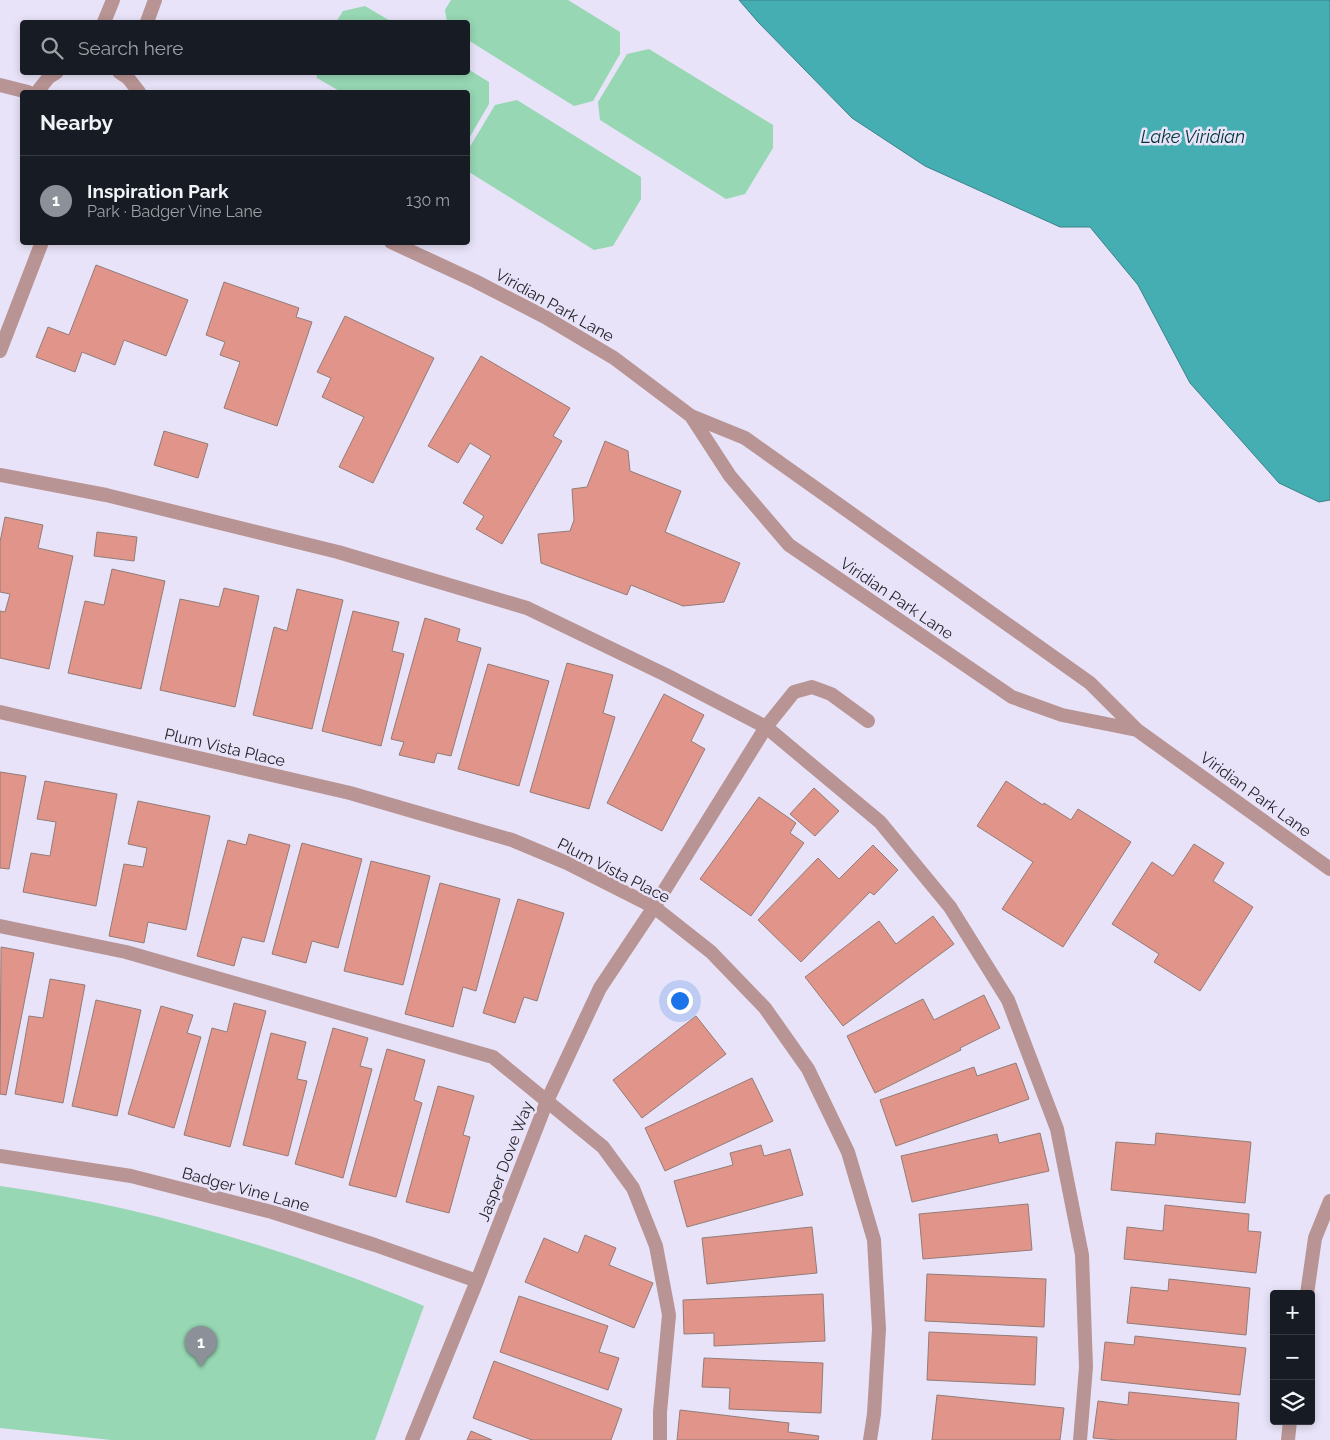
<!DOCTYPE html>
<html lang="en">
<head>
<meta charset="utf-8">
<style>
  :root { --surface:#171b24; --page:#242831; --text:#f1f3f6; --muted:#9ea1a6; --line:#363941; --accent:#8c9099 }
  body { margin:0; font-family:Raleway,sans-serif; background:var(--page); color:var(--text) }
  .controls { position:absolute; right:15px; bottom:15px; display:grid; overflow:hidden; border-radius:5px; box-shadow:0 2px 8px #0003 }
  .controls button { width:45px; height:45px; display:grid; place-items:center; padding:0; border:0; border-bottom:1px solid var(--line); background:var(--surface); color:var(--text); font:25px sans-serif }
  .you { position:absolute; left:679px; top:1000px; width:18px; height:18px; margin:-12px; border:4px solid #fff; border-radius:50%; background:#1a73e8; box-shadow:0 0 0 8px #1a73e833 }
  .badge { display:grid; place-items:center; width:32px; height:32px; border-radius:50%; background:var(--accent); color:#fff; font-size:16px; font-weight:700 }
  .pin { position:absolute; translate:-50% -41px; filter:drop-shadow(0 1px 2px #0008) }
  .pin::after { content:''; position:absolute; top:26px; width:18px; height:15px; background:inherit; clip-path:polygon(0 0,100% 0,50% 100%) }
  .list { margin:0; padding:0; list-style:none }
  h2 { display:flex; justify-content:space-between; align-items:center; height:65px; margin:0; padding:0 20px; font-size:21px }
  h2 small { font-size:16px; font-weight:400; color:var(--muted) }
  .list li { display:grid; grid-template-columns:32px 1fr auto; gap:15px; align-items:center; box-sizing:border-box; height:90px; padding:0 20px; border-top:1px solid var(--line) }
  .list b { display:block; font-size:19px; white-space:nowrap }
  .list p { margin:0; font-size:16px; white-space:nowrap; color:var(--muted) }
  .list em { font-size:16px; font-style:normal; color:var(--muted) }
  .icon { flex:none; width:28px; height:28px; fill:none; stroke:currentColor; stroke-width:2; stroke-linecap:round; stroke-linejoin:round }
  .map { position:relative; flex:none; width:1330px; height:1440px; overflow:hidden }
  .search { position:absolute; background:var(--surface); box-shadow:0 2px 8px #0003; left:20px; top:20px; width:450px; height:55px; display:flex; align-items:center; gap:12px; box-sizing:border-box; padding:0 18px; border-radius:5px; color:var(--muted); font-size:19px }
  .panel { position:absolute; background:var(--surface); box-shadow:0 2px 8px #0003; left:20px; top:90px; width:450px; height:155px; border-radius:5px }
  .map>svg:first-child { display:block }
  .green { fill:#97d7b3 }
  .water { fill:#45aeb2; stroke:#3a8388 }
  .building { fill:#e19489; stroke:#927c78 }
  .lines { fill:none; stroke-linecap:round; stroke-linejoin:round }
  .service { stroke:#b89494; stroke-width:14 }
  .minor { stroke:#b89494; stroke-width:14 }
  .tertiary { stroke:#b89494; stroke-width:14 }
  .labels { text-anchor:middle; stroke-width:5; stroke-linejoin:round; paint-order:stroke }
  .street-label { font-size:16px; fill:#211f26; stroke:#e8e3f8 }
  .water-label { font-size:18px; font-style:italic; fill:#003436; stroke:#e8e3f8 }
</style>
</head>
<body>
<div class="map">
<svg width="1330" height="1440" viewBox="0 0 1330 1440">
  <rect width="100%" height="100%" fill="#e8e3f8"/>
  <!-- green -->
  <path class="green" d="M 451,0 L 568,0 L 620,32 L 620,54 L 593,101 L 574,106 L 468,40 L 468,22 L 447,22 L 445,10 Z
    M 365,6 L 392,22 L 336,22 L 343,11 Z
    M 649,49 L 773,125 L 773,148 L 745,194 L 726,199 L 600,120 L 598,102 L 627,54 Z
    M 468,69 L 489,82 L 489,104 L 468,140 L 468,92 L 341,92 L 317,78 L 316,73 L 468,72 Z
    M 517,100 L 641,177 L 641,199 L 613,246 L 594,250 L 469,172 L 468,150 L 495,105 Z
    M 0,1186 C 144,1206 291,1250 424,1306 L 375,1440 L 111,1440 L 0,1428 Z"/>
  <!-- water -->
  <path class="water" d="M 739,0 L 1330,0 L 1330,500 L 1319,502 L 1279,483 L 1190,383 L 1138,285 L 1090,227 L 1060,227 L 925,166 L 852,118 L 758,22 Z"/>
  <!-- building -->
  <path class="building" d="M 96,265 L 188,300 L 166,356 L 124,340 L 115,365 L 82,352 L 75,372 L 36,357 L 48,327 L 69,335 Z
    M 224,282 L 299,308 L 296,317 L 312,322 L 277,426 L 224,408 L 240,362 L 220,355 L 225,342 L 206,335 Z
    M 345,316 L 434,358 L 373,483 L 339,467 L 364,417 L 322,397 L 331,378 L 317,372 Z
    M 481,356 L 570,408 L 553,436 L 562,441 L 502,544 L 476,529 L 484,516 L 463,503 L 491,456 L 470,443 L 458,463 L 428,446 Z
    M 164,431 L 208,444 L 198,478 L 154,465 Z
    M 605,441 L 628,451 L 630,471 L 681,491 L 665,532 L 740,563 L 724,602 L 683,606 L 631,585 L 627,595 L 541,563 L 538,534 L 570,531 L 574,520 L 572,489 L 587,487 Z
    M 5,517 L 43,525 L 38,548 L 73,556 L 49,669 L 0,658 L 0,611 L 5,612 L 10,594 L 0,592 L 0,542 Z
    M 97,532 L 137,537 L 134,561 L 94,556 Z
    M 112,569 L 165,581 L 141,689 L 68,673 L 85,601 L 104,605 Z
    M 224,588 L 259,596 L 235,707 L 160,690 L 180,599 L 219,607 Z
    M 297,589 L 343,600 L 312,729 L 253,715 L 274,627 L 287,631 Z
    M 353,611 L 399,622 L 392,651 L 404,654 L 381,746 L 322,731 Z
    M 425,618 L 460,629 L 457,641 L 481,648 L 451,756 L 437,753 L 434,763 L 399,755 L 404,742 L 391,739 Z
    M 567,663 L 613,675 L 603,713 L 615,717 L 589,809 L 530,792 Z
    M 488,664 L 549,681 L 519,786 L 458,769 Z
    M 664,694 L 704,715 L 691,741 L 705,749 L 662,831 L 607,803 Z
    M 0,772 L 26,776 L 9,869 L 0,868 Z
    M 45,781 L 117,794 L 96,906 L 23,892 L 31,853 L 50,856 L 56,822 L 37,819 Z
    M 1006,781 L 1043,805 L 1044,803 L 1071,820 L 1078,809 L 1131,842 L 1063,947 L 1002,909 L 1033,862 L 977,826 Z
    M 814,788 L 839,811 L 815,836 L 790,814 Z
    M 759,797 L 796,823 L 790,833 L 804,843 L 751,916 L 700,879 Z
    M 138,801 L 210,816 L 186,930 L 148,922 L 144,943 L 109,936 L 124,864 L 143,867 L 147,848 L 128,844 Z
    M 249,834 L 290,845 L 264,942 L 242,937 L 234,966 L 197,956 L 228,840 L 246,845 Z
    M 302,843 L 362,859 L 338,948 L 312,941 L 306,963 L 272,954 Z
    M 1194,844 L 1224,863 L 1213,881 L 1253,907 L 1200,991 L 1154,962 L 1159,954 L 1112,924 L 1152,862 L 1173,876 Z
    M 873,845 L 898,870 L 874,895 L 870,892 L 801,962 L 758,920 L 818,858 L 839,879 Z
    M 371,861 L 430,876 L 403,985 L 344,971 Z
    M 440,883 L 500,899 L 476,991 L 463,987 L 453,1027 L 405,1014 Z
    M 518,899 L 564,913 L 537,1001 L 524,997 L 515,1023 L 483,1013 Z
    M 933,916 L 954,944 L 843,1026 L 805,977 L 879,921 L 896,944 Z
    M 1,947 L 34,953 L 6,1095 L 0,1094 Z
    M 50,979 L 85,985 L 63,1103 L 15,1094 L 29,1016 L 43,1018 Z
    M 984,995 L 1000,1028 L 960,1048 L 961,1050 L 875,1093 L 847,1036 L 923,999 L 934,1020 Z
    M 96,1000 L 141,1010 L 117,1116 L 72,1106 Z
    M 234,1003 L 266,1011 L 230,1147 L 184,1135 L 212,1028 L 227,1032 Z
    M 161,1006 L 193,1015 L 187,1033 L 201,1037 L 174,1128 L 128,1114 Z
    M 696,1016 L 726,1054 L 642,1118 L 613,1080 Z
    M 333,1028 L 368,1038 L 360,1066 L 372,1069 L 343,1178 L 295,1164 Z
    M 271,1033 L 306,1042 L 297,1079 L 307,1081 L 288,1156 L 243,1145 Z
    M 387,1049 L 425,1060 L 414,1100 L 422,1103 L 396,1197 L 349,1185 Z
    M 1016,1063 L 1029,1099 L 896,1146 L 880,1100 L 974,1067 L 977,1076 Z
    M 752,1078 L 773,1121 L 665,1171 L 645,1128 Z
    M 438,1086 L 474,1096 L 463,1135 L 470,1137 L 449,1213 L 406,1202 Z
    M 1040,1133 L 1049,1171 L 912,1202 L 901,1156 L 997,1134 L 999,1143 Z
    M 1156,1133 L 1251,1142 L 1245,1203 L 1111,1190 L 1116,1142 L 1155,1145 Z
    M 761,1145 L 764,1156 L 790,1149 L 803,1195 L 687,1227 L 674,1181 L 733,1165 L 730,1153 Z
    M 1028,1204 L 1032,1250 L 923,1259 L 919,1214 Z
    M 1165,1205 L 1249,1214 L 1248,1231 L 1261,1232 L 1256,1273 L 1124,1259 L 1127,1227 L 1163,1231 Z
    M 812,1227 L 817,1273 L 707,1284 L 702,1238 Z
    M 585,1235 L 616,1248 L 609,1265 L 653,1283 L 634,1328 L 525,1282 L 544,1238 L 578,1253 Z
    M 927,1274 L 1046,1279 L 1044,1327 L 925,1321 Z
    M 1169,1279 L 1250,1288 L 1246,1335 L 1127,1323 L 1131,1287 L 1168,1291 Z
    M 823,1294 L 825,1341 L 714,1346 L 714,1333 L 684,1334 L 683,1300 Z
    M 519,1296 L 608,1326 L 599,1352 L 619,1358 L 608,1390 L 500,1352 Z
    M 929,1332 L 1037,1337 L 1035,1385 L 927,1380 Z
    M 1135,1336 L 1246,1348 L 1240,1395 L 1101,1380 L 1105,1342 L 1134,1345 Z
    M 704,1358 L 823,1363 L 821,1413 L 729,1409 L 730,1388 L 702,1387 Z
    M 494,1361 L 622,1409 L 611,1440 L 532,1440 L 473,1418 Z
    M 1129,1392 L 1239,1403 L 1236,1440 L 1118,1440 L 1093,1438 L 1098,1401 L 1128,1405 Z
    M 937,1395 L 1064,1408 L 1060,1440 L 932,1440 Z
    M 680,1410 L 789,1423 L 788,1432 L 819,1436 L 818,1440 L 677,1440 Z
    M 471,1431 L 492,1440 L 467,1440 Z"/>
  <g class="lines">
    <!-- service -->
    <path class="service" d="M 104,22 L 113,0
      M 147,22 L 155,0
      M 0,475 L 106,495 L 338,552 L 527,608 L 666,675 L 766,727 L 880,822 L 950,907 L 1008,1000 L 1057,1129 L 1082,1255 L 1086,1367 L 1080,1440
      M 654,907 L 766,727 L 794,692 L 812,687 L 831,694 L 868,721
      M 0,926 L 126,952 L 493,1057 L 603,1147 L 633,1188 L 656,1246 L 669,1315 L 660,1412 L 660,1440"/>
    <!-- minor -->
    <path class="minor" d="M 0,351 L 42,242
      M 0,712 L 350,793 L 512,840 L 567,863 L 654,907 L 711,952 L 765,1008 L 808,1069 L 848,1152 L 874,1240 L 879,1329 L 874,1414 L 870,1440
      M 0,1156 L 131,1176 L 272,1212 L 375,1245 L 477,1281
      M 1307,1294 L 1315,1238 L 1330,1201
      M 412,1440 L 477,1281 L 547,1101 L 600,988 L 654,907
      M 1288,1440 L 1290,1421"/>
    <!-- tertiary -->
    <path class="tertiary" d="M 119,72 L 128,78 L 139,92
      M 0,85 L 28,92
      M 37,92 L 49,77 L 57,72
      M 391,242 L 475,281 L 545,317 L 614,358 L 691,416 L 745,438 L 1090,683 L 1137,730 L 1330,869
      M 691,416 L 730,476 L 789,545 L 1012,697 L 1062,715 L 1137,730"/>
  </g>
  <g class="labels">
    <!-- street labels -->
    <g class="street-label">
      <text transform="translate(555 305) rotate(29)" y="6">Viridian Park Lane</text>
      <text transform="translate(897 598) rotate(34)" y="6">Viridian Park Lane</text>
      <text transform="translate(225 747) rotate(13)" y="6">Plum Vista Place</text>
      <text transform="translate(1256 794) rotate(36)" y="6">Viridian Park Lane</text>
      <text transform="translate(614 870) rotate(27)" y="6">Plum Vista Place</text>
      <text transform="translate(505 1161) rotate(-69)" y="6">Jasper Dove Way</text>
      <text transform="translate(246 1189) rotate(15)" y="6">Badger Vine Lane</text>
    </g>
    <!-- water labels -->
    <g class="water-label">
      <text x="1193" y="143">Lake Viridian</text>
    </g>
  </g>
</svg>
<div class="controls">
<button>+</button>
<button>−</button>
<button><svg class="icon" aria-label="layers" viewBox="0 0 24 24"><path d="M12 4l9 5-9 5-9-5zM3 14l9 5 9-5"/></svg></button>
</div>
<div class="you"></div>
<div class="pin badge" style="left:201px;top:1367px">1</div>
<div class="search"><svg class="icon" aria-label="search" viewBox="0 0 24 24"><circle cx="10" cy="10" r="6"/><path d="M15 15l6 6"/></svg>Search here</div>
<section class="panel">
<h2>Nearby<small></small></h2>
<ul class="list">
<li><span class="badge">1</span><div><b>Inspiration Park</b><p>Park · Badger Vine Lane</p></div><em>130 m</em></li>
</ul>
</section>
</div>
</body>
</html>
